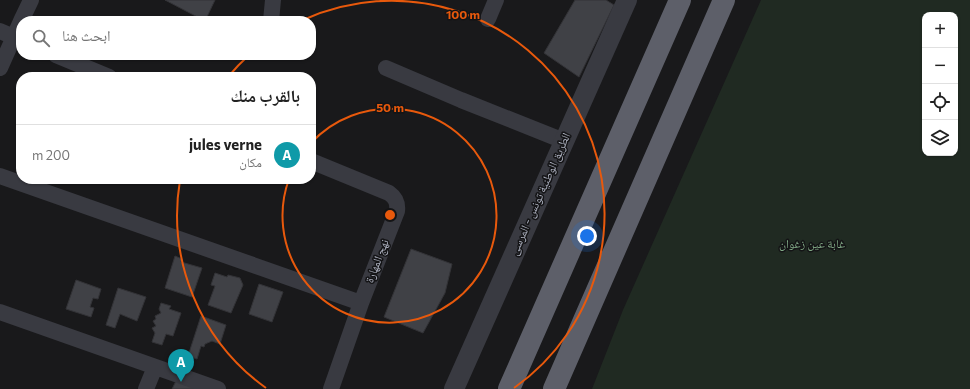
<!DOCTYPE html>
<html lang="ar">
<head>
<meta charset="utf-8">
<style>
  :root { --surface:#fff; --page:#f6f6f6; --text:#222; --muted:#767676; --line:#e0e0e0; --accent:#111827 }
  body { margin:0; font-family:Commissioner,"Noto Naskh Arabic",sans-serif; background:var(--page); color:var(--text); direction:rtl }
  .controls { position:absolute; right:12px; top:12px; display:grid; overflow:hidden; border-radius:8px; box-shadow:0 1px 3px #0004 }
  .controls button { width:36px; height:36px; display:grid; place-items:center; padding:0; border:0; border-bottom:1px solid var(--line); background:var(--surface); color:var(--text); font:20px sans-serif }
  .you { position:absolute; left:587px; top:236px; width:14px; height:14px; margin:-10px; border:3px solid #fff; border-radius:50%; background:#1a73e8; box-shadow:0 0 0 6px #1a73e833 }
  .badge { display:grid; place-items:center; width:26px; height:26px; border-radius:50%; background:var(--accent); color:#fff; font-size:13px; font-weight:700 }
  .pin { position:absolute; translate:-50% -33px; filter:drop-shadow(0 1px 2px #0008) }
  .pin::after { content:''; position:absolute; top:21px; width:14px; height:12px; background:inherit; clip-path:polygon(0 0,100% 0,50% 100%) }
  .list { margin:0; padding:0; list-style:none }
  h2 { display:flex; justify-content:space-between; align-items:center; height:52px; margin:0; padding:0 16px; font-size:17px }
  h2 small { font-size:13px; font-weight:400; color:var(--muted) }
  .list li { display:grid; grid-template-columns:26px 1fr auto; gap:12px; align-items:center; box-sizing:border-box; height:60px; padding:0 16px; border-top:1px solid var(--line) }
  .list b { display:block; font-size:15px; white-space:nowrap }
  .list p { margin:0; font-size:13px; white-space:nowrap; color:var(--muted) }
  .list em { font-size:13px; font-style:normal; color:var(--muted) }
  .icon { flex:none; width:22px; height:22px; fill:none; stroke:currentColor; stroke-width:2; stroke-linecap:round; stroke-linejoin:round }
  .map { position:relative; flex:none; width:970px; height:389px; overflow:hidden; direction:ltr }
  .search { position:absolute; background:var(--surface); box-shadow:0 1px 3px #0004; left:16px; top:16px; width:300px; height:44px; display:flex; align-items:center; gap:10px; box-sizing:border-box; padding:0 14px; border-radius:16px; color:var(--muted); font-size:15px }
  .panel { position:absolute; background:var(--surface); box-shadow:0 1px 3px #0004; left:16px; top:72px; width:300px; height:112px; border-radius:16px; direction:rtl }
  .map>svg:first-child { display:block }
  .green { fill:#202a22; fill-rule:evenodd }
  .building { fill:#404146; stroke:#333337 }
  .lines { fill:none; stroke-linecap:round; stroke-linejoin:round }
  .minor { stroke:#393a41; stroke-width:16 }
  .tertiary { stroke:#393a41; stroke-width:20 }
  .trunk { stroke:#5d5f69; stroke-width:22 }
  .ring { fill:none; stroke:#e8590c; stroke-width:2 }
  .labels { text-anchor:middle; stroke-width:3; stroke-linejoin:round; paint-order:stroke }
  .street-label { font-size:12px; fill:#aaaebc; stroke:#141416 }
  .park-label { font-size:12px; fill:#80a885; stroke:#141416 }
  .centre { fill:#e8590c; stroke:#141416; stroke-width:2 }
  .ring-label { font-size:12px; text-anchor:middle; font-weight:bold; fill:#e8590c; stroke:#141416; stroke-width:3; stroke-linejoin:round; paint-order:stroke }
</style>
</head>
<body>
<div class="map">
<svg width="970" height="389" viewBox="0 0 970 389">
  <rect width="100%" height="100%" fill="#19191b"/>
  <!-- green -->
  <path class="green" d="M 761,0 L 970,0 L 970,389 L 592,389 L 623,310 ZM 925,15 L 955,15 L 955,153 L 925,153 Z"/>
  <!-- building -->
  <path class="building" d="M 165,0 L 215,0 L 205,21 Z
    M 575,0 L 606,0 L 614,5 L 579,77 L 544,53 Z
    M 411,249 L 452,264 L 445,293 L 423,333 L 384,317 Z
    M 175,256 L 182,259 L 181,262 L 202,268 L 192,297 L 165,288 Z
    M 215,273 L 227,277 L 228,275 L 240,278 L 243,285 L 231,313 L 208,305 L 215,286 L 211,285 Z
    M 76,280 L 101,289 L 98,299 L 93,298 L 90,307 L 94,308 L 91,317 L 66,309 Z
    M 259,284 L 283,292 L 272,322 L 249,314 Z
    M 118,288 L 146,297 L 137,321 L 120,314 L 115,328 L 106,325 Z
    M 161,303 L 171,306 L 169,309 L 181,313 L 173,336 L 166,334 L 162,345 L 152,342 L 155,333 L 152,328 L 156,326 L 153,321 L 156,319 L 155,316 L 161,313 L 159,309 Z
    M 201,316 L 226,325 L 220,344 L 212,341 L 205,344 L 204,347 L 201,346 L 197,359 L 188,356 Z
    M 177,379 L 196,389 L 172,389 Z"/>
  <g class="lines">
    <!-- minor -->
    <path class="minor" d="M 488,19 L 496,0
      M 21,21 L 31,0
      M 271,21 L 273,0
      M 0,31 L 21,40
      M 56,55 L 109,77
      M 0,68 L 21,21
      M 386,68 L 461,100 L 564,141
      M 311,161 L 389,193 C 396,198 398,203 397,211 L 361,303 L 331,389
      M 0,176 L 361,303
      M 0,312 L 218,389
      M 146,389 L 155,367"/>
    <!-- tertiary -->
    <path class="tertiary" d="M 454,389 L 627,0"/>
    <!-- trunk -->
    <path class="trunk" d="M 509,389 L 680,0
      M 554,389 L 724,0"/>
  </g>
  <!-- distance rings -->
  <g class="ring">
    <path d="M311 143A107 107 0 1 1 289 179"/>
    <path d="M266 388A213 213 0 0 1 180 180M228 77A213 213 0 0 1 249 55M303 20A213 213 0 0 1 514 388"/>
  </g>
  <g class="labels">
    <!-- street labels -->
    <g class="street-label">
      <text transform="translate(540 194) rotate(-66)" y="4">الطريق الوطنية تونس - المرسى</text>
      <text transform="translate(377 261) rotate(-69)" y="4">نهج المهارة</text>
    </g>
    <!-- park labels -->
    <g class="park-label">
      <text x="812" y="248">غابة عين زغوان</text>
    </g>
  </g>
  <circle cx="390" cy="215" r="6" class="centre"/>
  <g class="ring-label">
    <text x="463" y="19">100 m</text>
    <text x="390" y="112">50 m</text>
  </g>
</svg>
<div class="controls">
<button>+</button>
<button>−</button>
<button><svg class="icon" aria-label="locate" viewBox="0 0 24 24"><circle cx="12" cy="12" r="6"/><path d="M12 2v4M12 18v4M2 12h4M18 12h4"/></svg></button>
<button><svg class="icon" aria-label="layers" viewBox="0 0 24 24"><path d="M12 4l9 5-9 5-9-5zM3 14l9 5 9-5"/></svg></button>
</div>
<div class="you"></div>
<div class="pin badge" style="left:181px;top:382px;background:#0f9aa8">A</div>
<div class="search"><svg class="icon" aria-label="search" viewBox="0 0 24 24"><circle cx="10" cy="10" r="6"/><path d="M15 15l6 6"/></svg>ابحث هنا</div>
<section class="panel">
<h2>بالقرب منك<small></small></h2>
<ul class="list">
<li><span class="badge" style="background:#0f9aa8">A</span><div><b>jules verne</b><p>مكان</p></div><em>200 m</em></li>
</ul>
</section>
</div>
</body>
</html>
